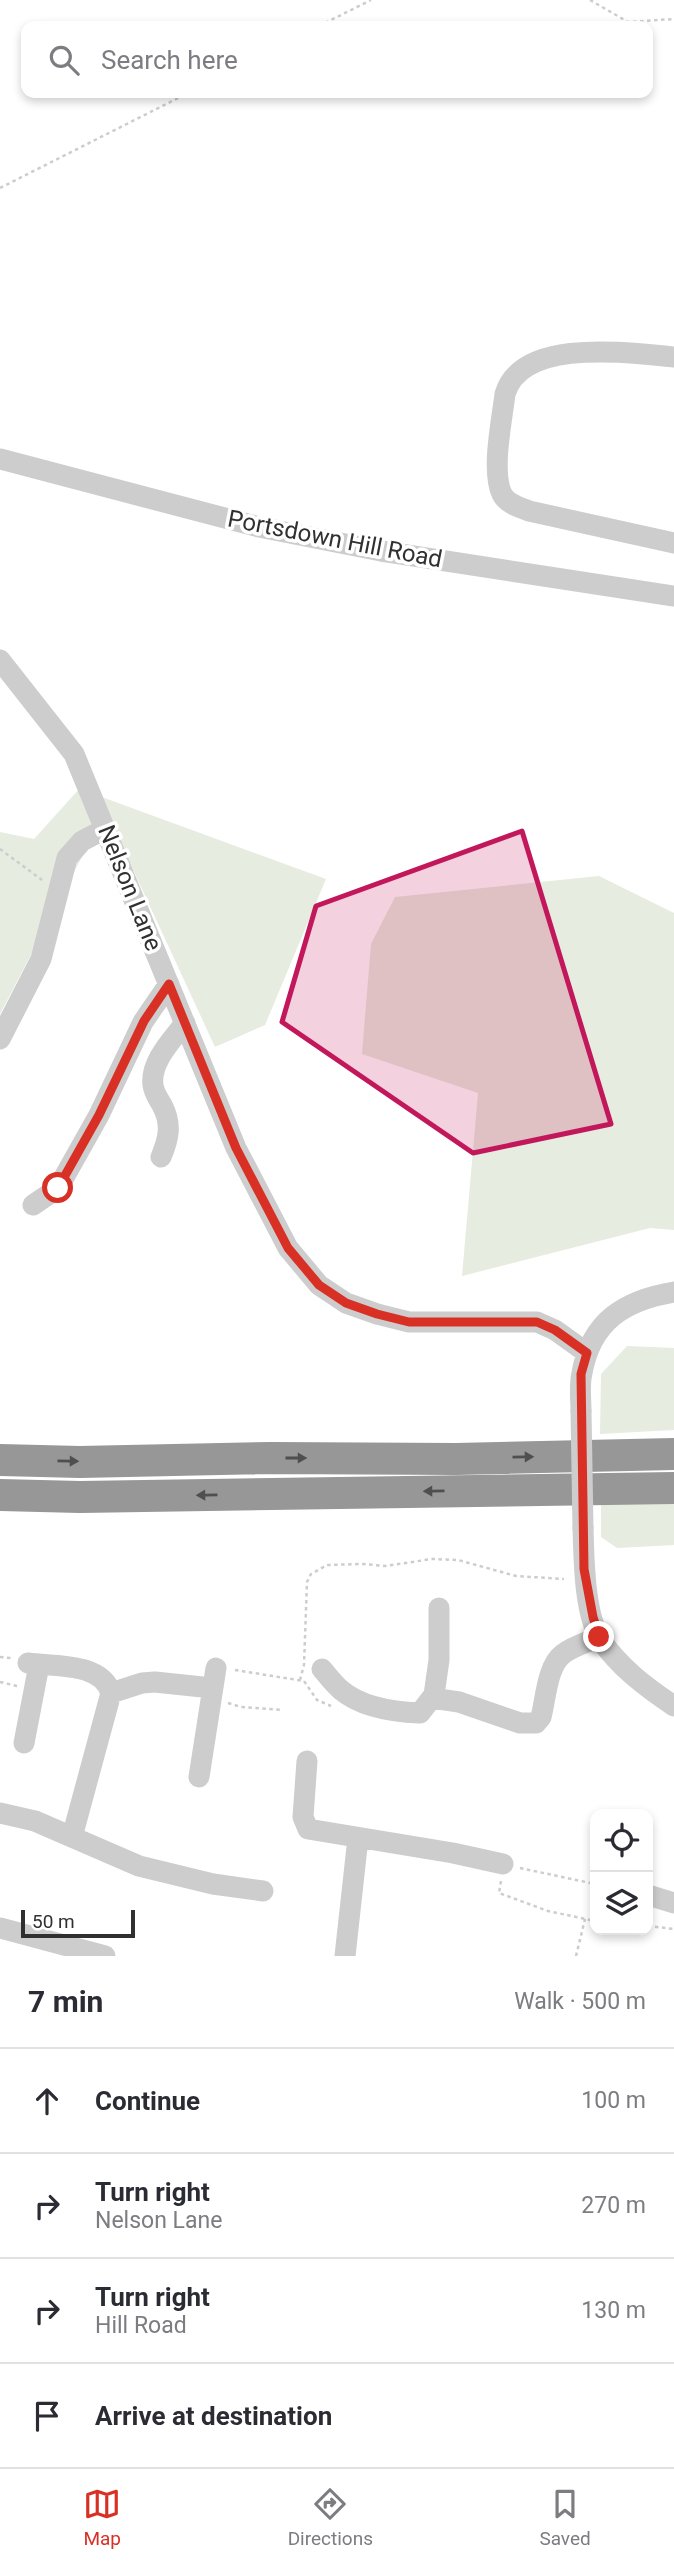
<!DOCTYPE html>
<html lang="en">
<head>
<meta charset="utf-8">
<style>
  :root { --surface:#fff; --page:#f7f7f7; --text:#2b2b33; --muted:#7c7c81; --line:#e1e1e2; --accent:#d93025 }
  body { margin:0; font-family:Roboto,sans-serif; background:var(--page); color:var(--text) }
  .controls { position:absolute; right:21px; bottom:21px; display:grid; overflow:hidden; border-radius:14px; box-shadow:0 4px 10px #0003 }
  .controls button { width:63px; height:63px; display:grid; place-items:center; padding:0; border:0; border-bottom:2px solid var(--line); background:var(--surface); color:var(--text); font:35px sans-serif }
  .scale { position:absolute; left:21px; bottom:18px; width:114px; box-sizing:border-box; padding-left:7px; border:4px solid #303030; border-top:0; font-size:19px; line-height:24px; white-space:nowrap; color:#303030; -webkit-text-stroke:5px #fff; paint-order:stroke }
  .stop { position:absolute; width:21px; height:21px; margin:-16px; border:5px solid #d93025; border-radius:50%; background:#fff }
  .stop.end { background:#d93025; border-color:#fff; box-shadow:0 2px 7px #0008 }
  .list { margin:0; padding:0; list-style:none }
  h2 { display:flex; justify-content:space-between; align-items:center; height:91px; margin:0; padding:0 28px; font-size:30px }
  h2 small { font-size:23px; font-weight:400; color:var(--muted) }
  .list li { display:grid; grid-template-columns:46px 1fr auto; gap:21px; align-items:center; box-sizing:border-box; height:105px; padding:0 28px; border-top:2px solid var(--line) }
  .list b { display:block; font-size:26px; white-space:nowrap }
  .list p { margin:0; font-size:23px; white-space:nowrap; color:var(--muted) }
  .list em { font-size:23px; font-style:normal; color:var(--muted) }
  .icon { flex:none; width:38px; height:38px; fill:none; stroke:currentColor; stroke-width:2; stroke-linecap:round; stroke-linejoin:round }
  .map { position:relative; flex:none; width:674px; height:1956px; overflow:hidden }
  .search { position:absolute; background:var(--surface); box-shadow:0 4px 10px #0003; left:21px; right:21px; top:21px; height:77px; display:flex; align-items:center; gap:18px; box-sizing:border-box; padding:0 24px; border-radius:14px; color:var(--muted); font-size:26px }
  .sheet { height:511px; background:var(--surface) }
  nav { display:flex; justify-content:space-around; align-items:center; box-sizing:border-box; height:98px; border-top:2px solid var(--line); background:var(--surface); font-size:19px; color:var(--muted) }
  nav a { display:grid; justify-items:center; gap:4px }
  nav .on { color:var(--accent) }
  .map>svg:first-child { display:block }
  .green { fill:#e6ecdf }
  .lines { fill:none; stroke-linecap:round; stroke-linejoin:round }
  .path { stroke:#cdcdcd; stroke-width:2.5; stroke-dasharray:3.5 3.5; stroke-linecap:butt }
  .minor { stroke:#cdcdcd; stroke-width:21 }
  .highway { stroke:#979797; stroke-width:32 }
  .minor-bridge { stroke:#cdcdcd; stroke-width:21 }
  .oneway { fill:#4f4f4f }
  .route { stroke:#d93025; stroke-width:9 }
  .marked { fill:#c2185b; fill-opacity:0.2; stroke:#c2185b; stroke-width:5; stroke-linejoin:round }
  .labels { text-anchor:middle; stroke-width:7; stroke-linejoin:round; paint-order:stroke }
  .street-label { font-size:24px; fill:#303030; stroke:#fff }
</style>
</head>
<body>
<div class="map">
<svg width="674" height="1956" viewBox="0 0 674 1956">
  <rect width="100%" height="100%" fill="#fff"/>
  <!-- green -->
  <path class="green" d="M 81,787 L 97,828 L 0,1014 L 0,832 L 34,839 Z
    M 99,796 L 326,879 L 265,1025 L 215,1047 Z
    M 599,876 L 674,913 L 674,1230 L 650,1228 L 462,1276 L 478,1093 L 362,1054 L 371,944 L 395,897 Z
    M 627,1346 L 674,1348 L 674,1430 L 600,1434 L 601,1374 Z
    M 674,1503 L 674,1545 L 617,1548 L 601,1537 L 601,1504 Z"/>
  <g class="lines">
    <!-- path -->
    <path class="path" d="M 590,0 L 628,22 L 674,19
      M 319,26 L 371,0
      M 0,188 L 188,93
      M 0,849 L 42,880
      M 0,1657 L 11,1658
      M 235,1670 L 304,1681 L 317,1700 L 331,1706
      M 300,1680 L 304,1665 L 307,1582 L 311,1574 L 327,1565 L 363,1564 L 385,1566 L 432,1559 L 458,1560 L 516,1576 L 564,1579
      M 0,1682 L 17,1686
      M 228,1703 L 241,1707 L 282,1710
      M 520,1868 L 595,1884
      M 501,1881 L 499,1893 L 548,1911 L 595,1921
      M 648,1926 L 674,1929
      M 576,1956 L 585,1919"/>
    <!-- minor -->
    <path class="minor" d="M 674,357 C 629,353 522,337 505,394 C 502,420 491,471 502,494 C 507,504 519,507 529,511 L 674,543
      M 0,459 L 259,527 L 381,551 L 674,596
      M 0,660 L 74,754 L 236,1148 L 288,1248 L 319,1285 L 346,1303 L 377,1314 L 409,1322 L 537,1322 L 555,1330 L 587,1353
      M 0,1039 L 41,959 L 67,858 L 82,841 L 105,829
      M 161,1157 C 169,1138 172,1124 162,1105 C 158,1098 154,1093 153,1085 C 150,1062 172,1040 185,1023
      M 33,1205 L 58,1188 L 99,1115 L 143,1022 L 169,984
      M 581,1411 C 581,1399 579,1385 582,1373 C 591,1321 625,1300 674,1292
      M 583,1528 C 584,1558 584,1615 601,1640 C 619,1667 647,1688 674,1706
      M 28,1663 C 55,1667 101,1662 111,1693
      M 322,1669 C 328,1676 334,1684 341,1690 C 361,1707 394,1712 420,1713 L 434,1695 L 439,1660 L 439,1608
      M 432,1698 L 459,1702 L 520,1723 L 536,1723 L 541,1717 C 546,1698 547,1666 563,1654 C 573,1646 588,1642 599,1637
      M 24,1743 L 39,1665
      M 307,1761 L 303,1817 L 308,1829 L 453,1853 L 503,1864
      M 199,1777 L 216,1668
      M 0,1813 L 35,1821 L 139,1866 L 213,1884 L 263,1891
      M 72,1837 L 111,1693 L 142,1683 L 155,1682 L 212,1688
      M 648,1895 L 674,1903
      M 0,1928 L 105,1956
      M 345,1956 L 358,1838"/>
    <!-- highway -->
    <path class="highway" d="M 0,1460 L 80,1462 L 271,1458 L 456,1459 L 674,1454
      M 0,1495 L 80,1497 L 674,1488"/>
    <!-- minor-bridge -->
    <path class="minor-bridge" d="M 581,1411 L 583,1528"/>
  </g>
  <!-- one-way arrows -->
  <defs><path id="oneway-solid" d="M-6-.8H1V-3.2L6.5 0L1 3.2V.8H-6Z" transform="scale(1.75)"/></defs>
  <g class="oneway">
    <use href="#oneway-solid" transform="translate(523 1457) rotate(-1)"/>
    <use href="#oneway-solid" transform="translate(296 1458)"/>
    <use href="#oneway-solid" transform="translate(68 1461) rotate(1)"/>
    <use href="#oneway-solid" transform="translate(434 1491) rotate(179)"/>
    <use href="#oneway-solid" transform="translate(207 1495) rotate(179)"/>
  </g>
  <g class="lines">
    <!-- route -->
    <path class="route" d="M 58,1188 L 99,1115 L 144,1021 L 169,984 L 236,1148 L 288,1248 L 319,1285 L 346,1303 L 377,1314 L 409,1322 L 537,1322 L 555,1330 L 587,1353 L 581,1374 L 584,1569 L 593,1617 L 599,1637"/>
  </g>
  <!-- marked area -->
  <path class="marked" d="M 522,831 L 611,1124 L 473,1153 L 282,1022 L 316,906 Z"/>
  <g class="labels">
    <!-- street labels -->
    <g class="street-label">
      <text transform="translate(335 539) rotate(11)" y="8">Portsdown Hill Road</text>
      <text transform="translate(130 888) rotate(68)" y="8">Nelson Lane</text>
    </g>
  </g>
</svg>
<div class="controls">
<button><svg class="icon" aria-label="locate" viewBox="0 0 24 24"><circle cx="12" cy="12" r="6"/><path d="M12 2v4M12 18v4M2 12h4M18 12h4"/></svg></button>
<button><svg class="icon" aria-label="layers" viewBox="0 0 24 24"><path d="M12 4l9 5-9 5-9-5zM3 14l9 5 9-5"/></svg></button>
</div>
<div class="scale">50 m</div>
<div class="stop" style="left:58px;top:1188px"></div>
<div class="stop end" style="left:599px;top:1637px"></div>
<div class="search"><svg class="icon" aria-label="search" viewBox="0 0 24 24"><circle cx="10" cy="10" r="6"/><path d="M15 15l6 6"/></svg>Search here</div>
</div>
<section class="sheet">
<h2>7 min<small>Walk · 500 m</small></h2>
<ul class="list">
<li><svg class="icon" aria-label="ahead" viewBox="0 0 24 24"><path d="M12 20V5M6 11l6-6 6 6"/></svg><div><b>Continue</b></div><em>100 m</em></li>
<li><svg class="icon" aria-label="right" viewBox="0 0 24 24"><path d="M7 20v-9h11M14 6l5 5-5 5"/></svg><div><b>Turn right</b><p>Nelson Lane</p></div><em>270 m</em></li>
<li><svg class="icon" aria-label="right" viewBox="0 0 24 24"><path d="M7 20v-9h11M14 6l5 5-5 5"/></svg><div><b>Turn right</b><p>Hill Road</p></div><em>130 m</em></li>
<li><svg class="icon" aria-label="arrive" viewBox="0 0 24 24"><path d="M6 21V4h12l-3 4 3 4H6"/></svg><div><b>Arrive at destination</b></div></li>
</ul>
</section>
<nav>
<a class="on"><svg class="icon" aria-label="map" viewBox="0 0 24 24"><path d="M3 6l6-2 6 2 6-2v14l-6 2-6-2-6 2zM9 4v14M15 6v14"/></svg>Map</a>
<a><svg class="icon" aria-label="directions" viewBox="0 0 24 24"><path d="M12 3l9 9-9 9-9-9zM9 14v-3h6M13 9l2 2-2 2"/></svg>Directions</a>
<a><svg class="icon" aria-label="saved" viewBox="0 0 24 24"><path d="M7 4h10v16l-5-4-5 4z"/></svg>Saved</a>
</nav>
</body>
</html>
